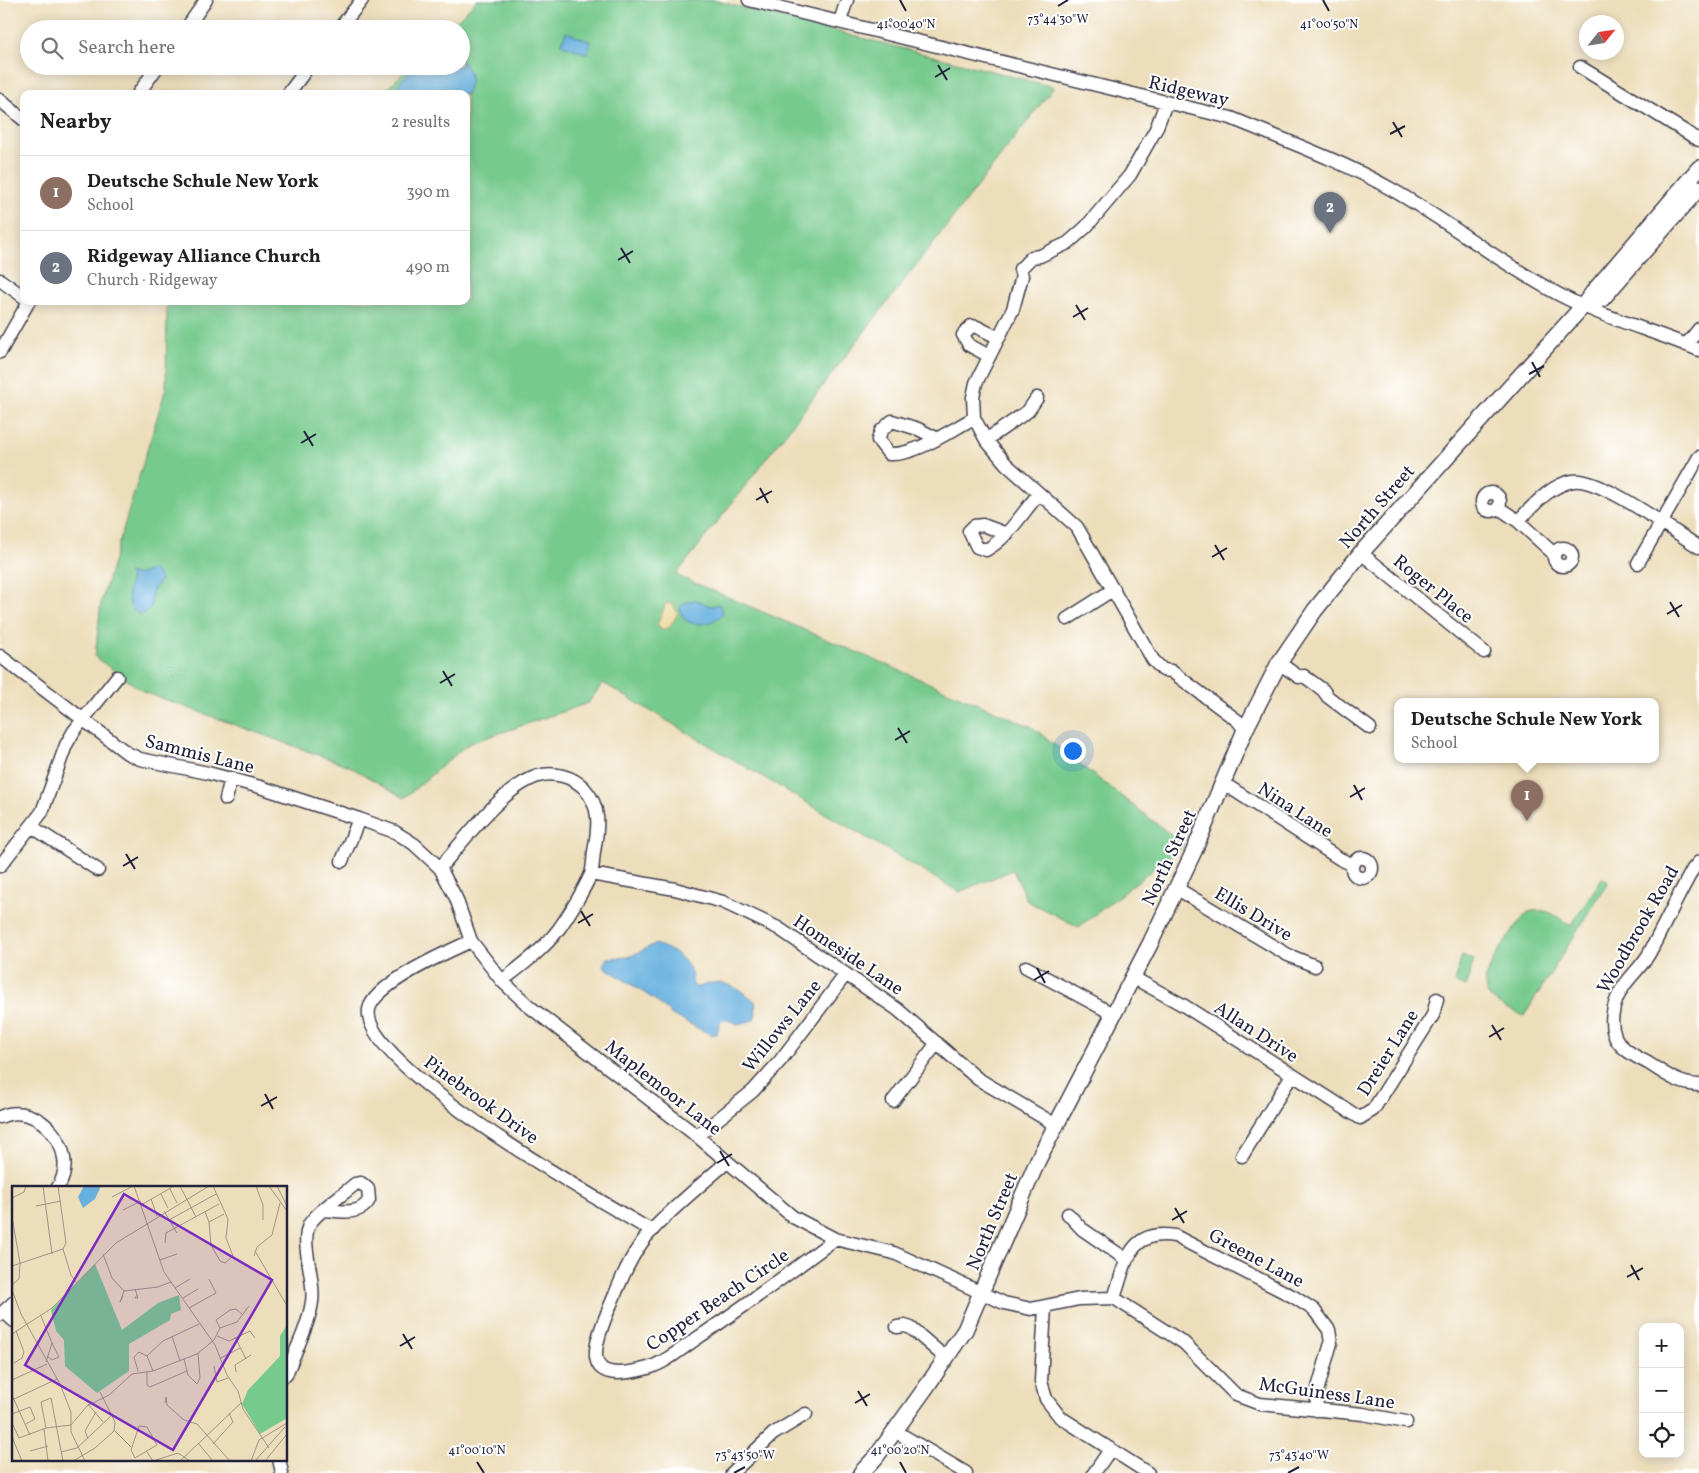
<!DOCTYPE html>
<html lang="en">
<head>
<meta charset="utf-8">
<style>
  :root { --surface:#fff; --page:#f2f2f2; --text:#202124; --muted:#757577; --line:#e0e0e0; --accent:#111827 }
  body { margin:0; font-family:Vollkorn,serif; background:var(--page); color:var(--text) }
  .controls { position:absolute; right:15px; bottom:15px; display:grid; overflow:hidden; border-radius:10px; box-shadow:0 2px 12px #0003 }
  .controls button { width:45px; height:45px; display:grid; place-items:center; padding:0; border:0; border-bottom:1px solid var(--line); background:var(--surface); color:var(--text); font:25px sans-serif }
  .compass { position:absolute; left:1579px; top:15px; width:45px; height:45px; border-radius:50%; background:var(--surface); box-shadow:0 2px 12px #0003; rotate:60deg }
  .you { position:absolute; left:1072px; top:750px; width:18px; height:18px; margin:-12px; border:4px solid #fff; border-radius:50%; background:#1a73e8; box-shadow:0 0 0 8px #1a73e833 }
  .badge { display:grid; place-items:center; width:32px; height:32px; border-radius:50%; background:var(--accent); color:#fff; font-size:16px; font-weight:700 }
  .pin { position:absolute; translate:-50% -41px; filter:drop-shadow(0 1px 2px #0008) }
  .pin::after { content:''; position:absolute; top:26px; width:18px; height:15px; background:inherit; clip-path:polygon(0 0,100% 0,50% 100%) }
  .popup { position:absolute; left:1394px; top:698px; width:265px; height:65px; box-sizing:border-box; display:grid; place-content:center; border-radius:10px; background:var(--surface); filter:drop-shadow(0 1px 4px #0005); font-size:16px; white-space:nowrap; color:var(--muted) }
  .popup b { font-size:19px; color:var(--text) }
  .popup::after { content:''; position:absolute; left:50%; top:100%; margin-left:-10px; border:10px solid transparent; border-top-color:var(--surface) }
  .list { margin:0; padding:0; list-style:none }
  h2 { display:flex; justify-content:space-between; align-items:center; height:65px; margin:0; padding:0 20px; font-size:21px }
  h2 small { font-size:16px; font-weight:400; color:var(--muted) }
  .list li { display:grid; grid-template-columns:32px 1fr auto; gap:15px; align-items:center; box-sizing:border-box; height:75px; padding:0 20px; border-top:1px solid var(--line) }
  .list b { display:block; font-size:19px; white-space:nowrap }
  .list p { margin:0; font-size:16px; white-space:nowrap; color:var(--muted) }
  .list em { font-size:16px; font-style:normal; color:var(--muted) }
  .icon { flex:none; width:28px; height:28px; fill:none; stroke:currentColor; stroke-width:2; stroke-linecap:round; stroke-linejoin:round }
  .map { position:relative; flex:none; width:1699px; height:1473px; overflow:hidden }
  .search { position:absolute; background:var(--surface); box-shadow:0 2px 12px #0003; left:20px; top:20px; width:450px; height:55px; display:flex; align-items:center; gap:12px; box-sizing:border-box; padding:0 18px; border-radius:28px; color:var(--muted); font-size:19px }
  .panel { position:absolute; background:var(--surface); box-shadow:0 2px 12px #0003; left:20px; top:90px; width:450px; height:215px; border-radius:10px }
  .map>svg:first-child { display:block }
  .green { fill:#77ca8d; stroke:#4c7664 }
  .sand { fill:#eeda9e; stroke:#887e6c }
  .water { fill:#68b1df; stroke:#456a8d }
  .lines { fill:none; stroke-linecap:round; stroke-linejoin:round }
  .minor-casing { stroke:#403e4e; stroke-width:15 }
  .major-casing { stroke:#403e4e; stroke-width:18 }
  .minor { stroke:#fff; stroke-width:12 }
  .major { stroke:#fff; stroke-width:15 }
  .ticks { fill:none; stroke:#22223b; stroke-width:2 }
  .labels { text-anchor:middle; stroke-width:4; stroke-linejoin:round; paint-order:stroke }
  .street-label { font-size:19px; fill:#22223b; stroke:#fff }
  .inset-road { fill:none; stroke:#9c9388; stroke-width:1 }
  .view { fill:#7b2cbf; fill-opacity:0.15; stroke:#7b2cbf; stroke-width:2.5 }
  .inset-edge { fill:none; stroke:#22223b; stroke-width:2.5 }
  .ticks-label { font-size:12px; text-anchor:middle; fill:#22223b; stroke:#fff; stroke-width:4; stroke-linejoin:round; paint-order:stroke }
</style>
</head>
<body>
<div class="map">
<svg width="1699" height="1473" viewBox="0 0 1699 1473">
  <rect width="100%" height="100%" fill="#fff"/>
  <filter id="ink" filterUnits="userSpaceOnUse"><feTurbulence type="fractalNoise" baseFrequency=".02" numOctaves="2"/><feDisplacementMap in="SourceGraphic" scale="10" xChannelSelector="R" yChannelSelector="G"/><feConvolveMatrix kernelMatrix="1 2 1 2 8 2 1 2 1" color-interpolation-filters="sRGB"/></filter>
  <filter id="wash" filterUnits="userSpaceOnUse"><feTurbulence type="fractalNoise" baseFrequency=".0096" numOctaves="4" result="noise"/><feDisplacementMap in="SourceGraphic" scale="20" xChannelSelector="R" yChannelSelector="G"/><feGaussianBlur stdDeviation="1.12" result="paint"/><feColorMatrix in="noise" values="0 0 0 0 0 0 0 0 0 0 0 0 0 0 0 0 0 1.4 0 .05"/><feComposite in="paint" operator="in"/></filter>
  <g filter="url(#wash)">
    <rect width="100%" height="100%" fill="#eddebb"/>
    <!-- green -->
    <path class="green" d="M 477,0 L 713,0 L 1054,87 L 676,575 L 1032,727 L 1184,845 L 1079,927 L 1027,901 L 1013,870 L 959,892 L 603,683 L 588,703 L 468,744 L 404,798 L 349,766 L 144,692 L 95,657 L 101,602 L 166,388 L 167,303 L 169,301 L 466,301 L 466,94 L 386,94 L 389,87 L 410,66 L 461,66 L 461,29 L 448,29 Z
      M 1602,878 L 1608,882 L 1524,1016 C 1512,1010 1491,1004 1486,990 C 1479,971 1516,926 1528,912 C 1549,907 1555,916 1571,926 Z
      M 1462,956 L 1474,960 L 1466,987 L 1454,982 Z"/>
    <!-- sand -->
    <path class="sand" d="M 666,603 L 672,604 L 678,613 L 670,627 L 662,630 L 657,625 Z"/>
    <!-- water -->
    <path class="water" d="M 566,32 L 591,42 L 587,54 L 561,44 Z
      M 461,60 C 471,72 473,80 466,94 L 399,94 L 399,83 L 416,66 L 461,66 Z
      M 153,570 L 157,573 L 160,580 L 152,592 L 151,608 L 141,615 C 125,609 127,590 131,577 L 128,573 L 135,575 Z
      M 695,600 L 711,606 L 719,604 L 723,613 C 713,627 681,630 680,608 L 684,603 Z
      M 655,944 C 674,950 694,962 692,983 L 696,987 C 702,987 706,984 711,983 C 728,981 742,991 755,1001 L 756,1013 L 754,1020 L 738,1024 L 725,1019 L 720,1022 L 717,1033 L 712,1035 L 672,1015 L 655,1000 L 606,968 L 603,964 L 608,958 L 629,957 Z"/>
  </g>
  <g filter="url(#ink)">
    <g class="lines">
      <!-- minor casing -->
      <g class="minor-casing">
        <path id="minor" d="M 749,0 L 1231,118 C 1284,140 1340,160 1391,189 C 1448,221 1500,263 1558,294 C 1603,318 1652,330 1699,350
          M 840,21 L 847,0
          M 186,29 L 206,0
          M 339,29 L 362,0
          M 1580,67 L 1699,140
          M 138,94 L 158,66
          M 288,94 L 309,66
          M 0,100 L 24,120
          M 1166,103 L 1156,129 L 1130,175 L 1086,227 L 1068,243 L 1040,256 L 1032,257 L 1020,269 L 1022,276 L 1013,309 L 976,383 L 973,397 L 974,418 L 986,440 L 1006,464 L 1077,527 L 1153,660 L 1163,670 L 1171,671 L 1238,721 L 1245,730
          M 0,280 L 24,297
          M 1686,345 L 1699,329
          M 0,352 L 29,301
          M 989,356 L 969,345 L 963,335 L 971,326 L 977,327 L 999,338
          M 936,438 L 918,429 L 892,421 L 881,431 L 878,440 L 889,454 C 915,456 951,430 974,418
          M 986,440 L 1028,411 L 1037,398
          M1482 502a9 9 0 1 1 18 0a9 9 0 1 1-18 0Z
          M 1499,508 L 1518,521 L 1553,553
          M 1518,521 C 1533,506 1550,485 1573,481 C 1599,476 1674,532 1699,547
          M 1007,534 L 983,525 L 974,526 L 969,531 L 977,547 L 986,550 C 1008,538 1022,513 1038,495
          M1554 557a9 9 0 1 1 18 0a9 9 0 1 1-18 0Z
          M 1361,553 L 1484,652
          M 1638,563 L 1699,457
          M 1067,619 L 1114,589
          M 0,656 L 127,753 L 140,759 L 208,773 L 260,787 L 359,819 L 395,832 L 414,844 L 440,868 L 456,898 L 471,941 L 502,981 L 530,1007 L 697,1136 L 793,1217 L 835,1239 L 894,1253 L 1004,1303 L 1031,1309 L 1079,1299 L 1114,1298 L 1184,1343 L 1236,1395 L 1260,1404 L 1363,1414 L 1406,1422
          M 1279,663 L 1299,677 L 1304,676 L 1323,690 L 1328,697 L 1370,728
          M 1223,783 L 1340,859 L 1351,864
          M 226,799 L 231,778
          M 31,826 L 98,870
          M1352 868a10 10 0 1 1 20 0a10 10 0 1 1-20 0Z
          M 342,861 L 359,819
          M 1699,862 L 1693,869 C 1678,896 1665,923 1651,950 C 1645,963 1634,972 1626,983 C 1612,1001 1604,1033 1625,1049 C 1632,1055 1640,1059 1648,1063 C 1664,1073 1679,1085 1699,1085
          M 0,866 L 42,812 L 66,745 L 74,731 L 117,677
          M 440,868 C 464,840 503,787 538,776 C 554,771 573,777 584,788 C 602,808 598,828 594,852 C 593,859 593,868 591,874 C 585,888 567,918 558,930 C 543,950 521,966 502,981
          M 591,874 L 675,889 L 723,902 L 778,928 L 897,1009 L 978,1079 L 1056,1125
          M 1176,888 L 1288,955 L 1315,966
          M 471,941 C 447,952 381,981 370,1006 C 348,1059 609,1206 652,1231
          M 1026,967 L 1113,1014
          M 1132,977 L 1183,1005 L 1360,1118 L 1373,1110 L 1433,1015 L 1437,999
          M 893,1101 L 937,1043
          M 0,1117 C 39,1099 81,1152 58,1187
          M 697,1136 L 753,1091 L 780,1061 L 846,974
          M 1242,1156 L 1292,1075
          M 727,1162 C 702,1184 667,1212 646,1237 C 630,1257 621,1280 611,1304 C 592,1348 579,1387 648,1368 C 665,1363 681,1349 696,1339 C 744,1307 789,1273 835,1239
          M 1068,1214 L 1082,1229 L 1127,1260
          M 1114,1298 C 1126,1263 1129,1228 1175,1236 L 1294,1297 L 1314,1310 L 1329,1330 L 1331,1343 L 1318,1388 L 1316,1410
          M 1045,1307 L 1041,1381 L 1046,1399 L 1060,1417 L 1148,1473
          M 4,1312 L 14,1321
          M 0,1315 L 14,1302
          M 897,1327 L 905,1326 L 911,1328 L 947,1359
          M 286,1375 C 295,1351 308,1328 312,1302 C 316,1281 300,1245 309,1225 C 315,1213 344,1194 355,1184 L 361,1183 L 368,1189 L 369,1200 C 361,1216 339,1211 324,1210
          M 895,1431 L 966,1473
          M 279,1459 L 282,1473
          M 732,1473 L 773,1434 L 806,1414
          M 1094,1473 L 1110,1450"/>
      </g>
      <!-- major casing -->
      <g class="major-casing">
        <path id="major" d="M 1583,306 L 1602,299 L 1699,188
          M 861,1473 L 876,1457 L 927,1386 L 965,1330 L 1038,1160 L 1150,944 L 1194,851 L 1245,730 L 1279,663 L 1315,610 L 1361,553 L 1583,306 L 1594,291 L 1699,168"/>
      </g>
      <!-- minor -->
      <use href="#minor" class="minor"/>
      <!-- major -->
      <use href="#major" class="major"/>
    </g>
  </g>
  <!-- ticks -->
  <path class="ticks" d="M 900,0 L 906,11M 1323,0 L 1329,11M 1058,6 L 1068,0M 938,65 L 947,80M 935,77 L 950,68M 1393,122 L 1402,137M 1390,134 L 1405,126M 621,248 L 630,263M 618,260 L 633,251M 1076,305 L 1085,320M 1073,317 L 1088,308M 1532,362 L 1540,377M 1529,374 L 1544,366M 304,431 L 313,446M 301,443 L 316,434M 760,488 L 768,503M 756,500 L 772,491M 1215,545 L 1224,560M 1212,557 L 1227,548M 1670,602 L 1679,617M 1667,614 L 1682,605M 443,671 L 452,686M 440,683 L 455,674M 898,728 L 907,743M 895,740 L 910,731M 1354,785 L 1362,800M 1350,797 L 1365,788M 126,854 L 135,869M 123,866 L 138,857M 581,911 L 590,926M 578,923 L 593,914M 1037,968 L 1045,983M 1034,980 L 1049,971M 1492,1025 L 1501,1040M 1489,1037 L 1504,1028M 265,1094 L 273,1109M 261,1106 L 277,1097M 720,1151 L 729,1166M 717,1163 L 732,1154M 1175,1208 L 1184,1223M 1172,1220 L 1187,1211M 1631,1265 L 1639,1280M 1627,1277 L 1643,1268M 403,1334 L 412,1349M 400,1346 L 415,1337M 858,1391 L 867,1406M 855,1403 L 870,1394M 477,1462 L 484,1473M 900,1462 L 906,1473M 734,1473 L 745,1467M 1288,1473 L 1299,1467"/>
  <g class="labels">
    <!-- street labels -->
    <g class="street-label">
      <text transform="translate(1189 90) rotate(13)" y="7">Ridgeway</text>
      <text transform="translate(1376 506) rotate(-49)" y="7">North Street</text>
      <text transform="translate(1434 588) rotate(39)" y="7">Roger Place</text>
      <text transform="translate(200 753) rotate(14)" y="7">Sammis Lane</text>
      <text transform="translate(1296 809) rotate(33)" y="7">Nina Lane</text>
      <text transform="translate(1168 857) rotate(-65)" y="7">North Street</text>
      <text transform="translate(1254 913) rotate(31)" y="7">Ellis Drive</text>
      <text transform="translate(1637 929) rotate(-60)" y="7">Woodbrook Road</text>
      <text transform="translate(849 954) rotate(34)" y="7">Homeside Lane</text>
      <text transform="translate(781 1025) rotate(-51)" y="7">Willows Lane</text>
      <text transform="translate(1257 1031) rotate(33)" y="7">Allan Drive</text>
      <text transform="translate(1387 1052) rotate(-58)" y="7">Dreier Lane</text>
      <text transform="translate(664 1087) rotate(38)" y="7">Maplemoor Lane</text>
      <text transform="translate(482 1099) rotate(36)" y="7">Pinebrook Drive</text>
      <text transform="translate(991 1221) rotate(-67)" y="7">North Street</text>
      <text transform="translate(1257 1257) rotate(28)" y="7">Greene Lane</text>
      <text transform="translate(717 1299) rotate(-34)" y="7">Copper Beach Circle</text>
      <text transform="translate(1327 1392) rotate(8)" y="7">McGuiness Lane</text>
    </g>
  </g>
  <!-- overview -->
  <g transform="translate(12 1186)">
    <rect width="275" height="275" fill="#eddebb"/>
    <path d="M 83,78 L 110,144 L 146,117 L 167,109 L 169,124 L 159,128 L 158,134 L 117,158 L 117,185 L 85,207 L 53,180 L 52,154 L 44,145 L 39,124 ZM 275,139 L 275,232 L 248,248 L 230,218 L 236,204 L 268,170 L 268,150 Z" fill="#77ca8d"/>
    <path d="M 72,0 L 89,0 L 83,13 L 71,22 L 66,11 Z" fill="#68b1df"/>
    <path class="inset-road" d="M 31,0 L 40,68M 46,0 L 54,57 L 51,63 L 59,89 L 64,96M 122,0 L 152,86 L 203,159 L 215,189 L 226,205 L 231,223 L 257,262M 168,0 L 184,31M 244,0 L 251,19 L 251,34M 257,0 L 275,25M 265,0 L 275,20M 158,3 L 165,17M 149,8 L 156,22M 100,11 L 121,0M 0,12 L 12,6 L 14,0M 139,13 L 145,30M 129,19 L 162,0M 24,20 L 49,15M 111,24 L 129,15M 152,25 L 165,47M 193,26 L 197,36 L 199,59 L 208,75 L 213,77 L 221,70 L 214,52 L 216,33 L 201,0M 0,31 L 8,77 L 7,93 L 0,99M 157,34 L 204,8M 197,36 L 212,28M 153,57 L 154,47 L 207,18M 243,65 L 274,118M 91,68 L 100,92 L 112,105 L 146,101 L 159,96M 242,70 L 245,61 L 260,49 L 268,17M 148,74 L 165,68M 0,80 L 51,63M 163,102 L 178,93M 123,103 L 126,112 L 123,112 L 125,109M 0,104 L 9,128 L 48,198 L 59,226 L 59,246 L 73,275M 111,110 L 108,116 L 112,105M 171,112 L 186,103M 177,122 L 204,107 L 197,93M 29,130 L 40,157 L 34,176M 208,142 L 204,134 L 218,124 L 224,123 L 231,129M 0,148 L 40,122 L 104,57 L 197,0M 160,150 L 168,175M 205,150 L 217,155 L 238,145 L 243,152M 223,151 L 234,173M 35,170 L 40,174 L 47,171 L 40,157M 135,170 L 151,155 L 187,138M 209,172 L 228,162M 172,173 L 176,189 L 185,198 L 188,192 L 186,167M 2,177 L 10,172 L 12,166 L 4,145M 202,180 L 205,196 L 216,192M 126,185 L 122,171 L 127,166 L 135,170 L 141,185M 135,186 L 135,199 L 138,201 L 175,185M 224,186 L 223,179 L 239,169M 0,194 L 35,178M 0,209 L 18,249M 0,214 L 45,193M 153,217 L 154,211 L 155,219 L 172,234 L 185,238 L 218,275M 76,218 L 91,236M 0,228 L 18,221 L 23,233 L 14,238M 0,237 L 7,252 L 34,242 L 59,239 L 75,220 L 97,209 L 120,188 L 141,185 L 185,168 L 202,154 L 208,142 L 225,136 L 237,120M 127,240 L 135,241 L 145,259 L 123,272 L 119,264 ZM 34,242 L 29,216 L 39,212 L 51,275M 32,243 L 36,275M 102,244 L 119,261M 0,251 L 10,275M 76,253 L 73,245 L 84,226M 186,257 L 201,275M 201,258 L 221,236 L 217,227M 18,265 L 36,260M 49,266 L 65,262 L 100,229M 135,266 L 141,275 L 166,267 L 178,275M 61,275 L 83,262 L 102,245 L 103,236 L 88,206M 168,275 L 229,217M 239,275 L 247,254 L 275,237M 243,275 L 273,241M 253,275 L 275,248"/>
    <path class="view" d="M 112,8 L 260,94 L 161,264 L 13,179 Z"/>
    <rect width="275" height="275" class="inset-edge"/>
  </g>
  <g class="ticks-label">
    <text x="1058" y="23">73°44'30"W</text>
    <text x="906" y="28">41°00'40"N</text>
    <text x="1329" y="28">41°00'50"N</text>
    <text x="477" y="1454">41°00'10"N</text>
    <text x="900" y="1454">41°00'20"N</text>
    <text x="745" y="1459">73°43'50"W</text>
    <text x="1299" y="1459">73°43'40"W</text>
  </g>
</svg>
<div class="controls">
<button>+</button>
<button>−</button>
<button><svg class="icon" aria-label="locate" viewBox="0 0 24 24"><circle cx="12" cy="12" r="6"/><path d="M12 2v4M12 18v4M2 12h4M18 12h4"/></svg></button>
</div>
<svg class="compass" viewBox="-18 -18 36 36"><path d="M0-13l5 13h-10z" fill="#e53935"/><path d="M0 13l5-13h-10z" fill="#757577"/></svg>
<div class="you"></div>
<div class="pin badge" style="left:1527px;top:821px;background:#8d6e63">1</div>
<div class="popup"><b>Deutsche Schule New York</b>School</div>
<div class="pin badge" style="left:1330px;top:233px;background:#6b7280">2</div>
<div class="search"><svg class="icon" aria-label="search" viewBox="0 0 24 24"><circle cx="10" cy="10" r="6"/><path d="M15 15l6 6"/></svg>Search here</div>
<section class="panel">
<h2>Nearby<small>2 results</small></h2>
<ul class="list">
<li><span class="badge" style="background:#8d6e63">1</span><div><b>Deutsche Schule New York</b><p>School</p></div><em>390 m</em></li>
<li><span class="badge" style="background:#6b7280">2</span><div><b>Ridgeway Alliance Church</b><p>Church · Ridgeway</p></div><em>490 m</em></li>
</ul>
</section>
</div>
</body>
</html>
